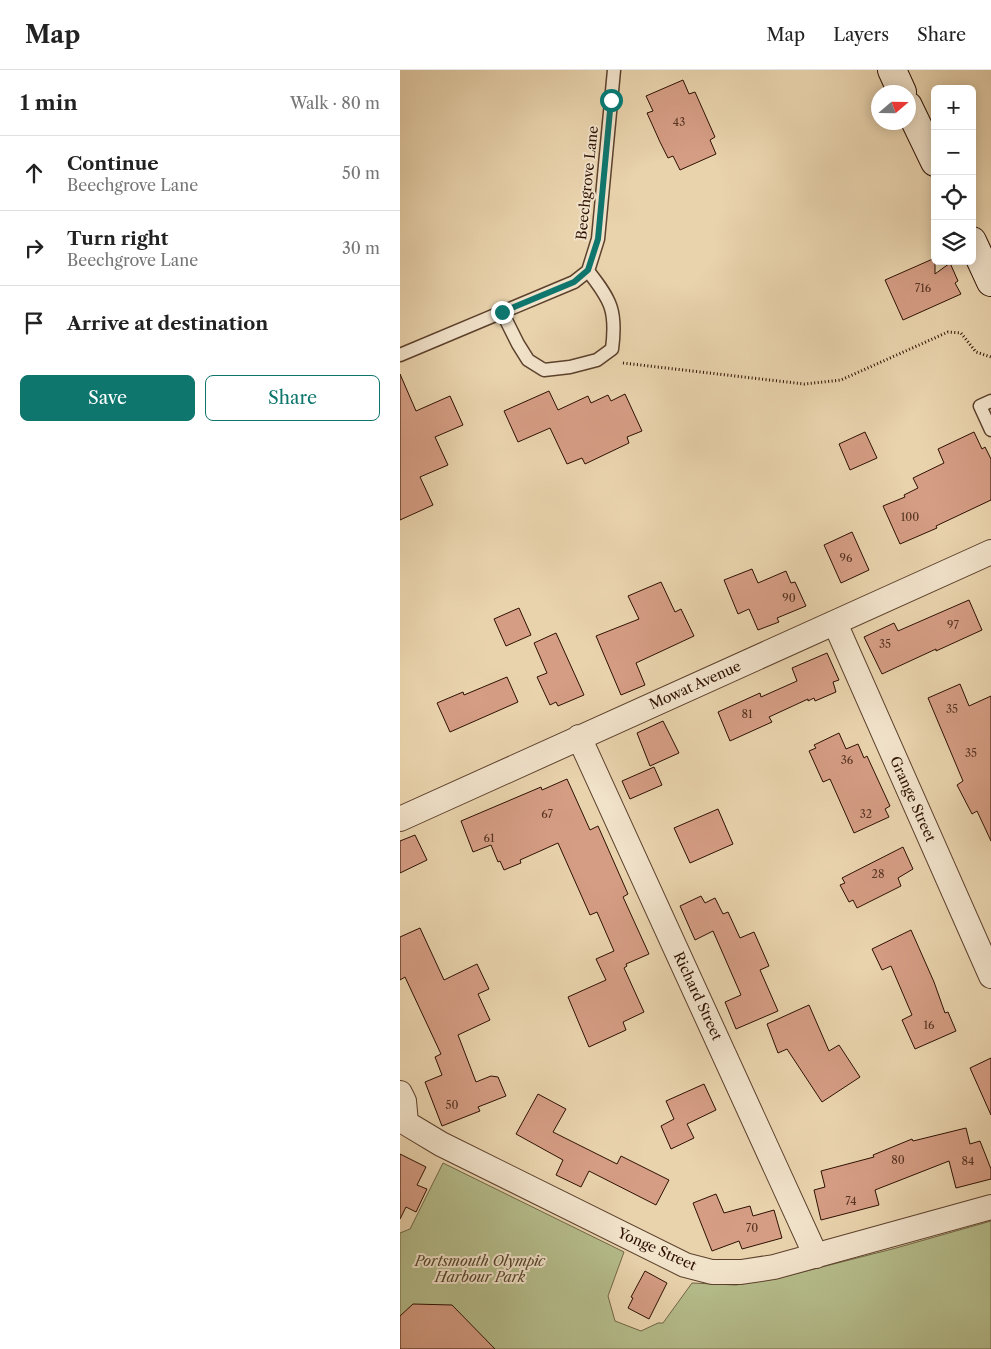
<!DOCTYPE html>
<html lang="en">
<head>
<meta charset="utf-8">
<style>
  :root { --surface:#fff; --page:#f2f2f2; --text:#222; --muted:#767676; --line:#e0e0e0; --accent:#0f766e }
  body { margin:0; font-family:"Libre Caslon Text",serif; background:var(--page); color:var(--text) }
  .controls { position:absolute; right:15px; top:15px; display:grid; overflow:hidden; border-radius:8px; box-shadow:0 2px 12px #0003 }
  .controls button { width:45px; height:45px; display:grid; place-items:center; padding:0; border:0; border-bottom:1px solid var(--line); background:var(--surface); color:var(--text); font:25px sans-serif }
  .compass { position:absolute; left:471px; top:15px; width:45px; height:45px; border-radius:50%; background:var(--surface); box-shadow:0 2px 12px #0003; rotate:70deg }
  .stop { position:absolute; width:15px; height:15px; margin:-11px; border:4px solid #0f766e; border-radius:50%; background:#fff }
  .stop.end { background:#0f766e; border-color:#fff; box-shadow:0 1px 5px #0008 }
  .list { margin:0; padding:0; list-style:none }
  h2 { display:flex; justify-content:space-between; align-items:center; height:65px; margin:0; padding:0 20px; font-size:21px }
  h2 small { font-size:16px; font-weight:400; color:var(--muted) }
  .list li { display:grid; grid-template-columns:32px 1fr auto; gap:15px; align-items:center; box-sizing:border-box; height:75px; padding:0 20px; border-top:1px solid var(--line) }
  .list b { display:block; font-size:19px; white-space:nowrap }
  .list p { margin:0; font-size:16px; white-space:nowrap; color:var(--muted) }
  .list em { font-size:16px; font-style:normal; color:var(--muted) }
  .actions { display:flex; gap:10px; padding:15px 20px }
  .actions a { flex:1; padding:11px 0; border:1px solid var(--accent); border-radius:8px; text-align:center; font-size:18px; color:var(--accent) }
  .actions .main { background:var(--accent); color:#fff }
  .icon { flex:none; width:28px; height:28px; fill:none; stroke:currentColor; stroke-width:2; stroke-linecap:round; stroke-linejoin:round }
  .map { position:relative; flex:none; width:591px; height:1279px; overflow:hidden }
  header { display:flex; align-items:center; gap:30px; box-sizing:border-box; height:70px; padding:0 25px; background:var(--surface); border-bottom:1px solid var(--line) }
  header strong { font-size:24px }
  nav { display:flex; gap:28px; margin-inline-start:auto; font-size:18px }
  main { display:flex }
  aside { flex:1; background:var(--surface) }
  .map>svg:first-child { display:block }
  .green { fill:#b5bc8b; stroke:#716646 }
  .building { fill:#d59d84; stroke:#2d1001 }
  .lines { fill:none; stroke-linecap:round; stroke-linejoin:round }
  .lane-casing { stroke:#5c412c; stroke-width:15 }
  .street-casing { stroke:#5c412c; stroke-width:26 }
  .secondary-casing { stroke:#2d1001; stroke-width:30 }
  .path { stroke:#2d1001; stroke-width:3; stroke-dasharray:1 2.5; stroke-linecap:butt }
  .lane { stroke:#f1e2ca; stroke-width:12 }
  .street { stroke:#f1e2ca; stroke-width:24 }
  .secondary { stroke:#f1e2ca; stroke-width:28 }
  .route { stroke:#0f766e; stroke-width:6 }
  .labels { text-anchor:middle; stroke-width:4; stroke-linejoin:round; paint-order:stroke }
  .number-label { font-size:11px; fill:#573322 }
  .street-label { font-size:14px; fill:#2d1001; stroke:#f1e2ca }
  .park-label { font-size:14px; font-style:italic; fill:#56442a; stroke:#f1e2ca }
</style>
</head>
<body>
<header>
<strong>Map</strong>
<nav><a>Map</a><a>Layers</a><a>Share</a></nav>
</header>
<main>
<aside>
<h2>1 min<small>Walk · 80 m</small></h2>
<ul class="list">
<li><svg class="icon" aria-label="ahead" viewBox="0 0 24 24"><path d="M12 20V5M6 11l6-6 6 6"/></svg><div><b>Continue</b><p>Beechgrove Lane</p></div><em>50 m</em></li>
<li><svg class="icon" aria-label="right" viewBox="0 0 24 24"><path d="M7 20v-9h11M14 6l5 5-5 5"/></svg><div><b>Turn right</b><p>Beechgrove Lane</p></div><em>30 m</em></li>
<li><svg class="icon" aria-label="arrive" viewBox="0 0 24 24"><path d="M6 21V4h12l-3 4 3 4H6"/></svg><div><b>Arrive at destination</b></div></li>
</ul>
<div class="actions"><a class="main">Save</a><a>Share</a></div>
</aside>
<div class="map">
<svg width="591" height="1279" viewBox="0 0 591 1279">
  <rect width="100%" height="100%" fill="#e9d3ad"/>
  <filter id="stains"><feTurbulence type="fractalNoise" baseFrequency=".004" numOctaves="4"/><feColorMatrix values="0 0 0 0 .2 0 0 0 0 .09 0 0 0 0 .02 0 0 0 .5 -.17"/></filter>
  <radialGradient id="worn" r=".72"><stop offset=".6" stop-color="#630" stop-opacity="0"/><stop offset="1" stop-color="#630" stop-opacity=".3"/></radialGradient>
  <!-- green -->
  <path class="green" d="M 43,1093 L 224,1182 L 208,1226 L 215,1251 L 241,1261 L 258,1253 L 263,1253 L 292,1213 L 336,1215 L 379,1208 L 496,1178 L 591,1151 L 591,1279 L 0,1279 L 0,1163 L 10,1159 Z"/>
  <!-- building -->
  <path class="building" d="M 283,10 L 289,24 L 295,22 L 315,67 L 310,70 L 316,84 L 280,100 L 273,86 L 268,88 L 260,72 L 247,43 L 253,41 L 246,26 Z
    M 535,188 L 535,204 L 550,193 L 558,211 L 555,213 L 561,224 L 503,250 L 485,210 Z
    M 0,304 L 16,341 L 50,326 L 63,355 L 35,367 L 48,395 L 20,407 L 33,435 L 0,450 Z
    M 149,321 L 158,340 L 188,326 L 191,333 L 208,325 L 211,331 L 225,324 L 242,361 L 227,367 L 229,373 L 185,394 L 182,388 L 167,394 L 150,358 L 118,372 L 104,341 Z
    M 465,362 L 477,388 L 450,400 L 439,374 Z
    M 574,362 L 582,379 L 585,377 L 591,389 L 591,430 L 536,456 L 537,458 L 500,474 L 483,436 L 505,427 L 504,425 L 518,418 L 513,408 L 544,393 L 538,379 Z
    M 452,462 L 469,500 L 441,513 L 424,475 Z
    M 352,499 L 358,513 L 386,501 L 391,513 L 395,512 L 406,536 L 377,548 L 379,552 L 358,560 L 349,539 L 338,544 L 324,510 Z
    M 261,512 L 275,542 L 281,539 L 294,566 L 236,593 L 245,615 L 221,625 L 196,566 L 239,549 L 228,526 Z
    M 569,530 L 582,560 L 536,581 L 536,579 L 482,604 L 464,567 L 494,553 L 498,561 Z
    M 119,538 L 131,565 L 106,576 L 94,549 Z
    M 156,563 L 184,625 L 158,636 L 156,632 L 150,635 L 137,607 L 147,603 L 134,573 Z
    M 427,583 L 439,610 L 433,612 L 436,622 L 415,631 L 414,628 L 408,631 L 408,629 L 369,647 L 372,652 L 330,671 L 318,642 L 360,623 L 361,627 L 397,611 L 392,598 Z
    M 107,607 L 118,632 L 50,662 L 37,633 L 63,622 L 64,625 Z
    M 560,614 L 569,636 L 591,626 L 591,771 L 577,741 L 572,744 L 557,715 L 563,711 L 528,628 Z
    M 263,651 L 279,683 L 250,696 L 237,663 Z
    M 439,663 L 446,679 L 458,674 L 464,688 L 467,686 L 490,736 L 485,739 L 489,747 L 454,763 L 430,709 L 423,712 L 409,681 L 416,678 L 414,675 Z
    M 254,697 L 262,715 L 230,729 L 222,711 Z
    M 167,709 L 190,760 L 198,756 L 228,824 L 223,827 L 249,884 L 226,894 L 227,896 L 224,898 L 244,942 L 223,952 L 226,960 L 189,977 L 168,927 L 206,910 L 196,889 L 214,881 L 197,842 L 190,845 L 158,773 L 120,790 L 121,793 L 104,800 L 100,791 L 98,792 L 91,775 L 73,782 L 61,751 L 141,717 L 142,720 Z
    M 318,739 L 333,774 L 290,793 L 274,758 Z
    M 15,765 L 27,790 L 0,803 L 0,771 Z
    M 503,777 L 513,799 L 498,808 L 501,816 L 457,838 L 453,830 L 449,832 L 440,815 L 445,813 L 442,808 Z
    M 301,826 L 305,833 L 315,828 L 323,844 L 328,842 L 340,868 L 354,862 L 369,896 L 360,900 L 378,941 L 336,959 L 325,932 L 341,925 L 313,861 L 295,870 L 280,836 Z
    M 20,858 L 44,910 L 77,894 L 89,919 L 78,924 L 90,950 L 58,965 L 76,1012 L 91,1006 L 98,1007 L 106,1026 L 78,1037 L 80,1041 L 42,1056 L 25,1012 L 42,1005 L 35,987 L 41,984 L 5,907 L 0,910 L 0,867 Z
    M 511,860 L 534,912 L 545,943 L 548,942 L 556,961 L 515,979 L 502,950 L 512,945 L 491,896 L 482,900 L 472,879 Z
    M 409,935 L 429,981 L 439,975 L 460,1007 L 422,1032 L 387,979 L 378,983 L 367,954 Z
    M 591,988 L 591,1045 L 570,998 Z
    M 304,1014 L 316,1040 L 287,1054 L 294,1068 L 271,1079 L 261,1056 L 274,1049 L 266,1031 Z
    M 138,1024 L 166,1039 L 153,1062 L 217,1094 L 221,1086 L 269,1110 L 256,1135 L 189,1101 L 181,1117 L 156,1105 L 163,1090 L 116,1064 Z
    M 566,1058 L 570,1074 L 580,1071 L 591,1099 L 591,1109 L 556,1118 L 549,1091 L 475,1120 L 479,1135 L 421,1150 L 414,1120 L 425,1117 L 421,1101 L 474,1087 L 473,1085 L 512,1069 L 513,1071 Z
    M 0,1084 L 26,1097 L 17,1115 L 27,1119 L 16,1142 L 6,1137 L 0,1149 Z
    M 316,1124 L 324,1143 L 350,1136 L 353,1146 L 374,1140 L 382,1168 L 342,1179 L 339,1171 L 312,1181 L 293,1133 Z
    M 245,1201 L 267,1213 L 249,1249 L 228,1238 L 233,1228 L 231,1227 Z
    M 13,1234 L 52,1235 L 95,1279 L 0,1279 L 0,1246 Z"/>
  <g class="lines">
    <!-- lane casing -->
    <g class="lane-casing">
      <path id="lane" d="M 102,242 L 118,274 L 128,290 L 144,300 L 170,297 L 197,290 L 212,279 C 217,241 211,230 188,201
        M 0,285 L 174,212 L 188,201 L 198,169 L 214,0
        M 591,331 L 580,336 L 591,360"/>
    </g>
    <!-- street casing -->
    <g class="street-casing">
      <path id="street" d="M 435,553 L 591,906
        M 179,667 L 416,1186
        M 0,749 L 591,482
        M 0,1023 L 4,1031 L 6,1053
        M 6,1053 L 41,1074 L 285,1195 L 312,1202 L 341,1202 L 374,1197 L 591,1137"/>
    </g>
    <!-- secondary casing -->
    <g class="secondary-casing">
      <path id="secondary" d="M 492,0 L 502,22
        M 508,36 L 535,92
        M 572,171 L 591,212"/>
    </g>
    <!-- path -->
    <path class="path" d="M 223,293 L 404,314 L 441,310 L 548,262 L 561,263 L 576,282 L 591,287"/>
    <!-- lane -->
    <use href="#lane" class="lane"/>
    <!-- street -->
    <use href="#street" class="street"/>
    <!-- secondary -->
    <use href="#secondary" class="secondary"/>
  </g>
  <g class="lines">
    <!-- route -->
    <path class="route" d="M 102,242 L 174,212 L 188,200 L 198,169 L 211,30"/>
  </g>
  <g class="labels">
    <!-- number labels -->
    <g class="number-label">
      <text x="279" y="56">43</text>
      <text x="523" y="222">716</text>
      <text x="510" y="451">100</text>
      <text x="446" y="492">96</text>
      <text x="389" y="532">90</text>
      <text x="553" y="559">97</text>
      <text x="485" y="578">35</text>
      <text x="552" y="643">35</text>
      <text x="347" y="648">81</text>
      <text x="571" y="687">35</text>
      <text x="447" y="694">36</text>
      <text x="147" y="748">67</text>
      <text x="466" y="748">32</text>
      <text x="89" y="772">61</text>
      <text x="478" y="808">28</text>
      <text x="529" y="959">16</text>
      <text x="52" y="1039">50</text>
      <text x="498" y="1094">80</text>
      <text x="568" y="1095">84</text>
      <text x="451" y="1135">74</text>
      <text x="352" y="1162">70</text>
    </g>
    <!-- street labels -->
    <g class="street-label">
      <text transform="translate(187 113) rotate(-84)" y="5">Beechgrove Lane</text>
      <text transform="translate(295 615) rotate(-24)" y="5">Mowat Avenue</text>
      <text transform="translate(513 729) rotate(66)" y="5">Grange Street</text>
      <text transform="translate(298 926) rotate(65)" y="5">Richard Street</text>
      <text transform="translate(257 1179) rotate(24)" y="5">Yonge Street</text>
    </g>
    <!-- park labels -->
    <g class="park-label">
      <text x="80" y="1196">Portsmouth Olympic<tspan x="80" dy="16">Harbour Park</tspan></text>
    </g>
  </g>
  <rect width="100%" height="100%" filter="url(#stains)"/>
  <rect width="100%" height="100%" fill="url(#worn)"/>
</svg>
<div class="controls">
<button>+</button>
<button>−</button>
<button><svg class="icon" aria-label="locate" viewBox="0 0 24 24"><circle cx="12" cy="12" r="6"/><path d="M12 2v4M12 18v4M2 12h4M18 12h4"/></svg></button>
<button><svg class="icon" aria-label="layers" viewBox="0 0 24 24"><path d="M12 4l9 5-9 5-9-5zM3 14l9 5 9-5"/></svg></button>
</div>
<svg class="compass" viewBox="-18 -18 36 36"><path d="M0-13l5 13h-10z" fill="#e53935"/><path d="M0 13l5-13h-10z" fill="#767676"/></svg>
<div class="stop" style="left:211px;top:30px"></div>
<div class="stop end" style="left:102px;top:242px"></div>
</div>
</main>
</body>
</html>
